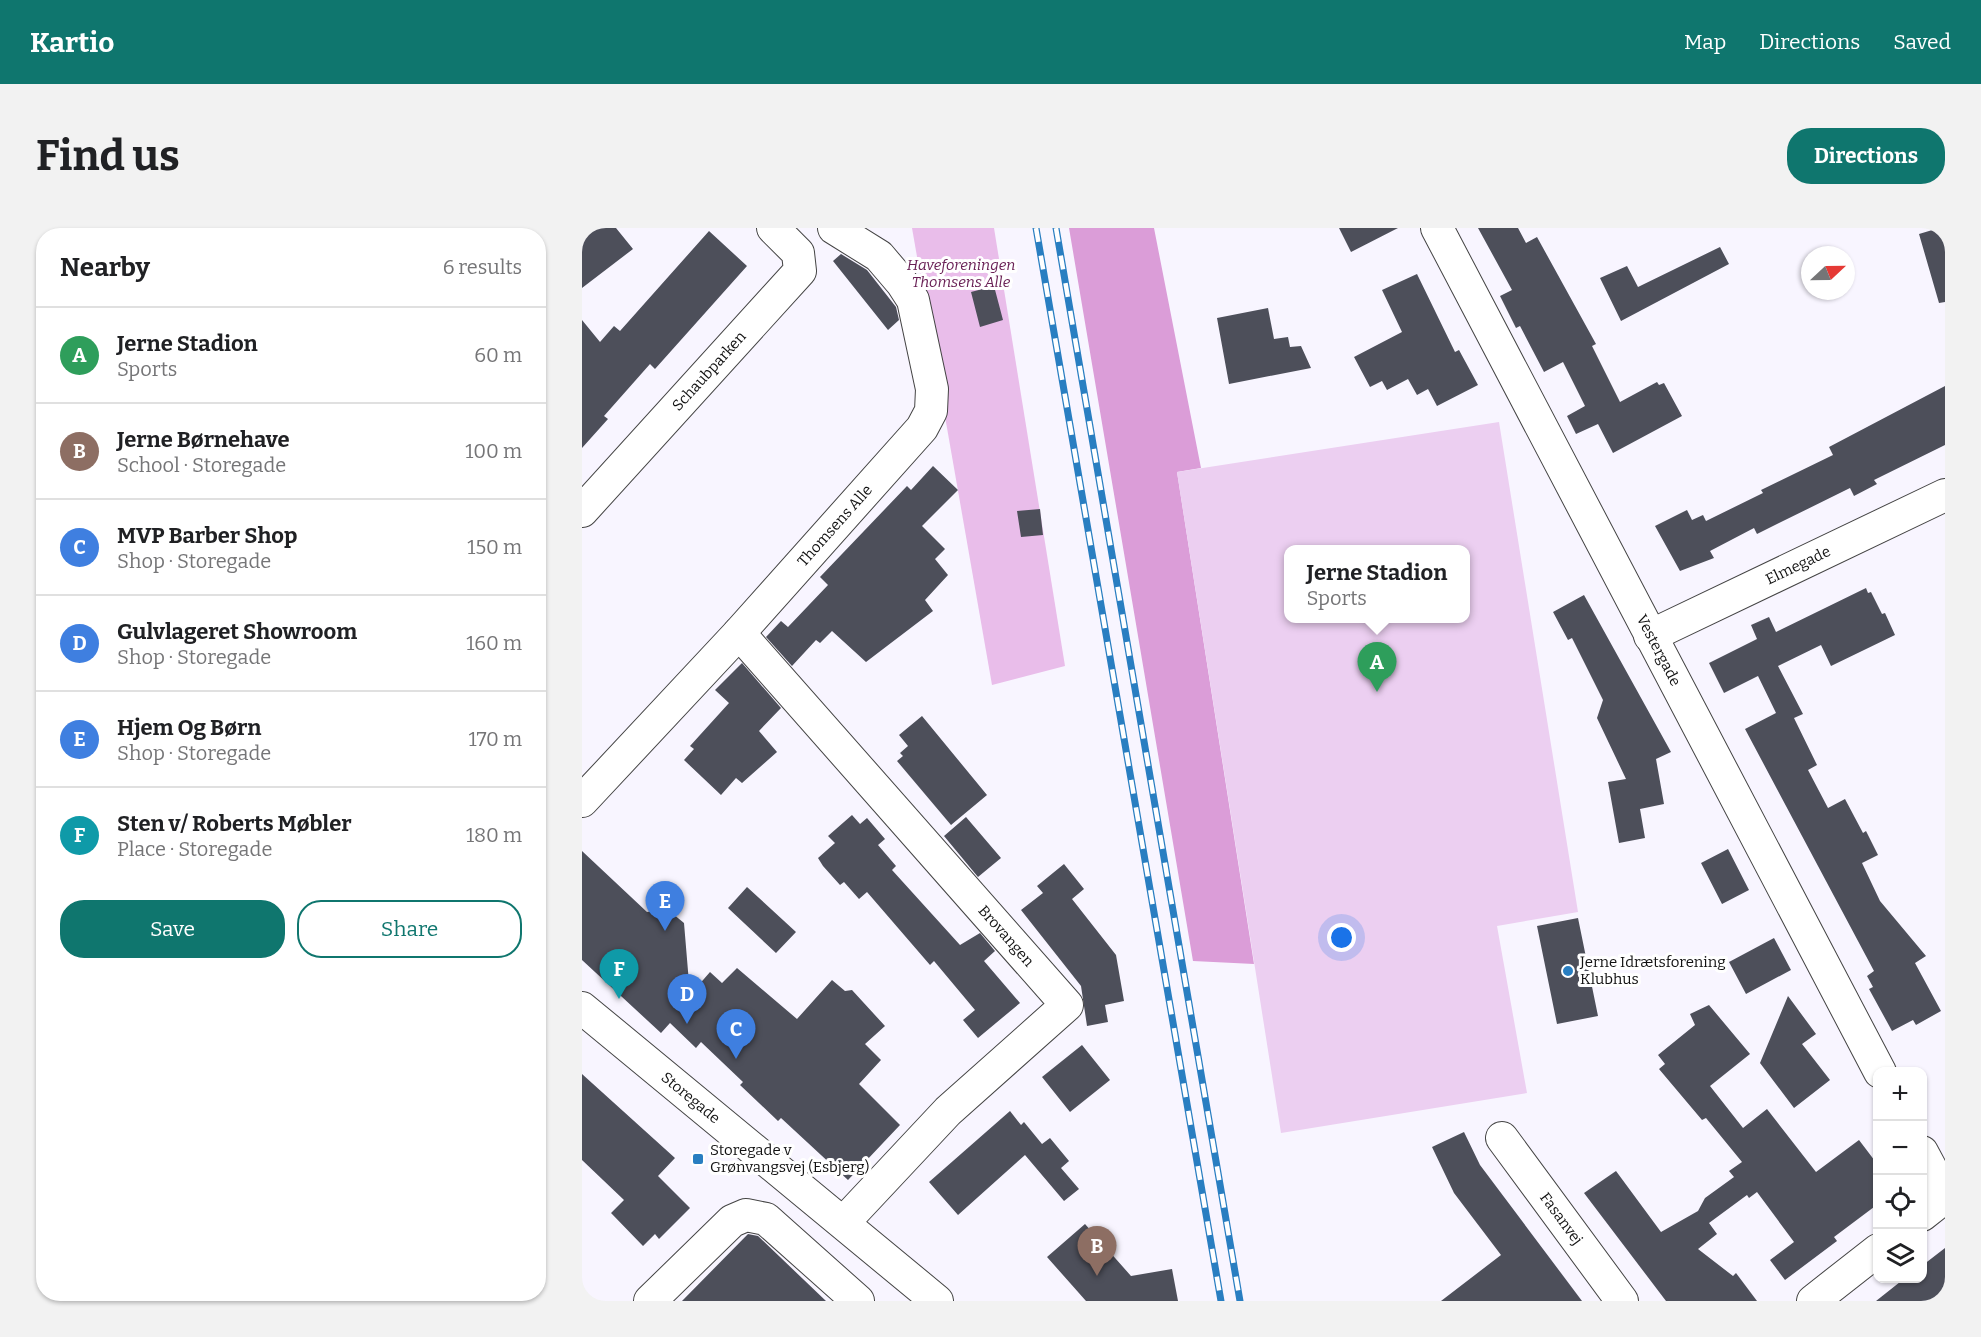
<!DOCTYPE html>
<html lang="en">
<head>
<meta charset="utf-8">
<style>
  :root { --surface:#fff; --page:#f2f2f2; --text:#202124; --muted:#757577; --line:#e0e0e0; --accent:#0f766e }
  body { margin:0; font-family:Bitter,serif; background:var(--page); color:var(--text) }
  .controls { position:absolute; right:18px; bottom:18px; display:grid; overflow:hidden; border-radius:12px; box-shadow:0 2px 4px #0004 }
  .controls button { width:54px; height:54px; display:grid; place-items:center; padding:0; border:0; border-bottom:2px solid var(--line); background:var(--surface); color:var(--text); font:30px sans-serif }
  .compass { position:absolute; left:1219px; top:18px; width:54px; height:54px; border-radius:50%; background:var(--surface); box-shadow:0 2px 4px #0004; rotate:68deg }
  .you { position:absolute; left:760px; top:710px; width:21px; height:21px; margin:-15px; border:4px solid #fff; border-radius:50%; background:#1a73e8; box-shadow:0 0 0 9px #1a73e833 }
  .badge { display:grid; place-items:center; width:39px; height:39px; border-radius:50%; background:var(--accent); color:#fff; font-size:20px; font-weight:700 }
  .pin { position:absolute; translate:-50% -50px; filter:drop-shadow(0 2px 3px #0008) }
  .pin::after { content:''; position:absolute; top:32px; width:21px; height:18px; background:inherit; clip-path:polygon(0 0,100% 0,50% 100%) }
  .popup { position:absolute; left:702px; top:317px; width:186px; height:78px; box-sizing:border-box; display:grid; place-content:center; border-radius:12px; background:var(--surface); filter:drop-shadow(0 2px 4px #0005); font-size:20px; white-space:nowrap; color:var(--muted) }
  .popup b { font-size:22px; color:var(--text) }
  .popup::after { content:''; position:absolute; left:50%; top:100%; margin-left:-12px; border:12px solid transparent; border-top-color:var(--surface) }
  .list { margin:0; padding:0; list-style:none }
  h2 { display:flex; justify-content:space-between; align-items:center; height:78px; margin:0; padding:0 24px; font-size:26px }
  h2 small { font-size:20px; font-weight:400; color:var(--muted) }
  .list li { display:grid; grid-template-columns:39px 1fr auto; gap:18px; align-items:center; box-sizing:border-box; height:96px; padding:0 24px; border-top:2px solid var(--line) }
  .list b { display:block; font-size:22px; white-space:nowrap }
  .list p { margin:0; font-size:20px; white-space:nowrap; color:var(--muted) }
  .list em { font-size:20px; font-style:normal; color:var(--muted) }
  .actions { display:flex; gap:12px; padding:18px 24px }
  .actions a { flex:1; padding:14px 0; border:2px solid var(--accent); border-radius:24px; text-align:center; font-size:21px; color:var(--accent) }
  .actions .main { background:var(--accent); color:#fff }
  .icon { flex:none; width:33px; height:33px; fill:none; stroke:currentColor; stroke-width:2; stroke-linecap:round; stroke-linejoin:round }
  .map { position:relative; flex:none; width:1363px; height:1073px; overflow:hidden; border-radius:24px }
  header { display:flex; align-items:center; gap:36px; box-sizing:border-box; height:84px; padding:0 30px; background:var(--accent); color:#fff }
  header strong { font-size:28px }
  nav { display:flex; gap:33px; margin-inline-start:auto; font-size:21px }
  .intro { display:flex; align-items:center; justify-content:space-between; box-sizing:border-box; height:144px; padding:0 36px }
  h1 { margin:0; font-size:42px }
  .button { padding:15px 27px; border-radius:24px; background:var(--accent); color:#fff; font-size:21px; font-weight:700 }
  main { display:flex; gap:36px; padding:0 36px }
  aside { flex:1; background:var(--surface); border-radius:24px; box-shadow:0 2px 4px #0004 }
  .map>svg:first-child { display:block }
  .green { fill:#e9bdea }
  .forest { fill:#db9dd8 }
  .pitch { fill:#eccff1; fill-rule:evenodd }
  .building { fill:#4d4f5a }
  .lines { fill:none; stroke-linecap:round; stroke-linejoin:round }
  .minor-casing { stroke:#444; stroke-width:34 }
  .minor { stroke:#fff; stroke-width:32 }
  .rail-casing { stroke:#297ec1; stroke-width:7 }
  .rail { stroke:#fff; stroke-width:4.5; stroke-dasharray:14; stroke-linecap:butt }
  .poi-dot { fill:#297ec1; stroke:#fff; stroke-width:2 }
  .labels { text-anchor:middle; stroke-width:6; stroke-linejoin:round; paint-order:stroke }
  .park-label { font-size:15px; font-style:italic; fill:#692055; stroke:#fff }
  .street-label { font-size:15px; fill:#111; stroke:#fff }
  .poi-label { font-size:15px; fill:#111; stroke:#fff; text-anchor:start }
</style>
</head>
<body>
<header>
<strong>Kartio</strong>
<nav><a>Map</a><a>Directions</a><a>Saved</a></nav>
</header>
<div class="intro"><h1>Find us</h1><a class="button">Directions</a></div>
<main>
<aside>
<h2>Nearby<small>6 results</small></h2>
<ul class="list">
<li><span class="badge" style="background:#2e9e5b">A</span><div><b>Jerne Stadion</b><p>Sports</p></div><em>60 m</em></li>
<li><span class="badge" style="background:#8d6e63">B</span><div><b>Jerne Børnehave</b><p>School · Storegade</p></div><em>100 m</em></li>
<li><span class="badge" style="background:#3f7fe0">C</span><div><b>MVP Barber Shop</b><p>Shop · Storegade</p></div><em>150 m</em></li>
<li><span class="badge" style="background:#3f7fe0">D</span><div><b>Gulvlageret Showroom</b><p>Shop · Storegade</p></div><em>160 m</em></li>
<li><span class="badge" style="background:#3f7fe0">E</span><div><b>Hjem Og Børn</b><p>Shop · Storegade</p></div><em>170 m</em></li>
<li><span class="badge" style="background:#0f9aa8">F</span><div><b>Sten v/ Roberts Møbler</b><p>Place · Storegade</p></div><em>180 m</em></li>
</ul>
<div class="actions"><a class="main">Save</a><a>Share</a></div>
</aside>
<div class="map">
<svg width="1363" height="1073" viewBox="0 0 1363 1073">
  <rect width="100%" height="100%" fill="#f8f5ff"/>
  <!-- green -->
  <path class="green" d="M 330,0 L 412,0 L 483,438 L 410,457 Z"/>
  <!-- forest -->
  <path class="forest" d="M 487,0 L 572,0 L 619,240 L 595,244 L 672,736 L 611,733 Z"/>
  <!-- pitch -->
  <path class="pitch" d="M 917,194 L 996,684 L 915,698 L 945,865 L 699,905 L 595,244 ZM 706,322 L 884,322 L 884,390 L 706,390 Z"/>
  <!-- building -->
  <path class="building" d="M 0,0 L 34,0 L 51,21 L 0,60 Z
    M 757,0 L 816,0 L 769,24 Z
    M 896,0 L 936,0 L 944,15 L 955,9 L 1014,116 L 1010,118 L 1038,174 L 1075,154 L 1077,157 L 1082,155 L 1100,188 L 1031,225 L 1016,196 L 994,206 L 985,188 L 1003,178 L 981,134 L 962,144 L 938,98 L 934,100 L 918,68 L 930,62 Z
    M 1357,0 L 1363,0 L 1363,74 L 1357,75 L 1337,6 Z
    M 127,3 L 165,38 L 73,141 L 68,136 L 22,188 L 26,191 L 0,220 L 0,92 L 18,114 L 32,98 L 38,103 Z
    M 1138,19 L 1147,36 L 1039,93 L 1018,50 L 1045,38 L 1056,59 Z
    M 259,26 L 285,42 L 314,79 L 317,92 L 306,102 L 251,33 Z
    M 835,46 L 873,124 L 877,122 L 896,157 L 855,178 L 846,161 L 835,167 L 826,151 L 805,162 L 800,153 L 788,159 L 772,129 L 820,104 L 800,62 Z
    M 412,58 L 421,92 L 398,99 L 389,64 Z
    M 686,80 L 692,111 L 706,109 L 708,119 L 719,118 L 729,140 L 647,156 L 635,90 Z
    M 1363,158 L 1363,217 L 1292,252 L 1295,256 L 1272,268 L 1268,260 L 1175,306 L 1172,300 L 1128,323 L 1132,330 L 1098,343 L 1073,298 L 1105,282 L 1110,292 L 1121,287 L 1124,293 L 1181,265 L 1179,262 L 1251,227 L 1247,219 Z
    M 351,238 L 376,262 L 340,298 L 363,321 L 353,331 L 366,347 L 343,372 L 351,383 L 284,434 L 250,403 L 238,415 L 234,412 L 210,438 L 184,409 L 199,393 L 206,399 L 246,357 L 238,349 L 325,258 L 329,262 Z
    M 458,281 L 461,307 L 439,309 L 435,283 Z
    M 1284,360 L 1286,365 L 1289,364 L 1300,386 L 1303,385 L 1313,407 L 1249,438 L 1239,417 L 1196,438 L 1221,486 L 1212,490 L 1235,537 L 1226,542 L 1246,580 L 1263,571 L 1281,605 L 1284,603 L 1296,627 L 1280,635 L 1298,673 L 1344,728 L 1333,735 L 1359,783 L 1334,797 L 1331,792 L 1310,803 L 1287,761 L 1291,759 L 1285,748 L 1292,743 L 1163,501 L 1194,485 L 1176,448 L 1142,465 L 1127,435 L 1175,411 L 1169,397 L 1187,389 L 1194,404 Z
    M 1002,367 L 1089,524 L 1074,531 L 1082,576 L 1058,581 L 1063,610 L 1037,615 L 1026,554 L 1044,551 L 1015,490 L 1021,472 L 990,410 L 986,412 L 971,384 Z
    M 160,435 L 199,480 L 177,503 L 195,524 L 160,555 L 154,550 L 139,567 L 102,532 L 112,521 L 108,518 L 147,475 L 133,462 Z
    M 340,488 L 405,567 L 369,597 L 315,533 L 321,528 L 318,525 L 326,518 L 317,507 Z
    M 270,587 L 278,596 L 285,590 L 303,611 L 296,617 L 314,638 L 310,642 L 378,717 L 398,705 L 413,723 L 402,733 L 438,775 L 396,810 L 381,792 L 393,782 L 352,733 L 348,737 L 285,664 L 277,671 L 262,654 L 258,657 L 241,638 L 236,630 L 253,615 L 246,608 Z
    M 384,589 L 419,630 L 396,649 L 362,608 Z
    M 1146,621 L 1167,662 L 1140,676 L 1119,635 Z
    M 0,623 L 65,684 L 85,681 L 102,695 L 108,767 L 128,744 L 140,755 L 155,740 L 215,791 L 250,752 L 263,763 L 270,762 L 303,798 L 283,816 L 299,832 L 277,856 L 318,897 L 266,952 L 199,890 L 196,893 L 158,857 L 161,854 L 119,814 L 114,820 L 88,795 L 79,805 L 0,732 Z
    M 482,636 L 502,661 L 490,671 L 534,727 L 542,773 L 523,777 L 526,794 L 505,798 L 499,758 L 439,682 L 461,665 L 455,658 Z
    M 165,659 L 214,704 L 194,725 L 146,680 Z
    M 996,690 L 1016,788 L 975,796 L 955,698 Z
    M 1192,710 L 1209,742 L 1164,766 L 1147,734 Z
    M 1206,768 L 1234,806 L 1220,816 L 1248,852 L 1212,880 L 1178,835 Z
    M 1127,777 L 1168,826 L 1128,858 L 1161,900 L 1185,881 L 1234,944 L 1277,912 L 1296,937 L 1296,976 L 1252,1009 L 1255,1013 L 1203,1052 L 1188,1032 L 1212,1014 L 1175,964 L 1167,970 L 1165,967 L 1127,995 L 1135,1006 L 1116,1021 L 1151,1048 L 1154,1045 L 1175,1073 L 1084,1073 L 1002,965 L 1034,943 L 1079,1004 L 1116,983 L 1123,970 L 1152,949 L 1147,943 L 1160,934 L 1124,890 L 1120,892 L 1077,841 L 1083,836 L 1076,827 L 1113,797 L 1108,786 Z
    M 500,817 L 528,852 L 488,884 L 460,849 Z
    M 0,846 L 93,930 L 76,948 L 108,980 L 77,1011 L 73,1006 L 61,1018 L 29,985 L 42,972 L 0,932 Z
    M 428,883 L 439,897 L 442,894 L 460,916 L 468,910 L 487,933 L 479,940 L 497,961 L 482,973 L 443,927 L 376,987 L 347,954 Z
    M 882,904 L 898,937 L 1000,1073 L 859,1073 L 919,1027 L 872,965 L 850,919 Z
    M 503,996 L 549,1048 L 590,1041 L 596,1073 L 504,1073 L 465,1029 Z
    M 166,1006 L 176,1008 L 244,1073 L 100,1073 Z
    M 1363,1020 L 1363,1073 L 1294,1073 L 1323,1050 L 1341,1050 L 1341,1037 Z"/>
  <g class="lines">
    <!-- minor casing -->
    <g class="minor-casing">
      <g id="minor">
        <path id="s1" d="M 855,0 L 1298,844"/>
        <path id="s2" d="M 0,283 L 218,43 L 216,25 L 191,0"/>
        <path id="s3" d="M 157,405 L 485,777 L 366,883 L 262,994"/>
        <path id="s4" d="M 1068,408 L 1363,267"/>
        <path id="s5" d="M 0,573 L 157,405 L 340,200 L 349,183 L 350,161 L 331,72 L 320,55 L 297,28 L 252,0"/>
        <path id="s6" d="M 0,780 L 355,1073"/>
        <path id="s7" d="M 920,910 L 1040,1073"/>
        <path d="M 1340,924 L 1363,967"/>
        <path d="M 1340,987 L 1363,969"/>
        <path d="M 68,1073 L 150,993 L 164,987 L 184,991 L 276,1073"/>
        <path d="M 1231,1073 L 1296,1022"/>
      </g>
    </g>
    <!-- minor -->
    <use href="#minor" class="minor"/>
    <!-- rail casing -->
    <g class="rail-casing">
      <path id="rail" d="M 454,0 L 639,1073
        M 474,0 L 658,1073"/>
    </g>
    <!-- rail -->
    <use href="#rail" class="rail"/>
  </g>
  <!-- markers -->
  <g class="poi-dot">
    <circle cx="986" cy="743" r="6"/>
    <rect x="110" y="925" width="12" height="12" rx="3"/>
  </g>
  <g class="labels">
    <!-- park labels -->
    <g class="park-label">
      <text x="379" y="42">Haveforeningen<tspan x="379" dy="17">Thomsens Alle</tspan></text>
    </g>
    <!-- street labels -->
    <g class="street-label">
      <text dy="5" stroke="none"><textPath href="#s2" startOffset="189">Schaubparken</textPath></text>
      <text dy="5" stroke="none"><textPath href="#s5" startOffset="374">Thomsens Alle</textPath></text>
      <text dy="5" stroke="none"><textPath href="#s4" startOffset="164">Elmegade</textPath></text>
      <text dy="5" stroke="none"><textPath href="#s1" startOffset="477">Vestergade</textPath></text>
      <text dy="5" stroke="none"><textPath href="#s3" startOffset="404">Brovangen</textPath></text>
      <text dy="5" stroke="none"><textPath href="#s6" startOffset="141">Storegade</textPath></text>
      <text dy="5" stroke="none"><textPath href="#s7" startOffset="100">Fasanvej</textPath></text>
    </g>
    <!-- poi labels -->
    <g class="poi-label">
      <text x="998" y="739">Jerne Idrætsforening<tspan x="998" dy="17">Klubhus</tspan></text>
      <text x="128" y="927">Storegade v<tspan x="128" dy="17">Grønvangsvej (Esbjerg)</tspan></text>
    </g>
  </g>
</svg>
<div class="controls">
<button>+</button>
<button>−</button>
<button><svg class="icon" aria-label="locate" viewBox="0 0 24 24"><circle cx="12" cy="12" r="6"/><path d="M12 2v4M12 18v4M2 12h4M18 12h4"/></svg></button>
<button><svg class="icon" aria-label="layers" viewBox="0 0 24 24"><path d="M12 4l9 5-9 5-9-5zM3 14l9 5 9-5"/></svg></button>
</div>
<svg class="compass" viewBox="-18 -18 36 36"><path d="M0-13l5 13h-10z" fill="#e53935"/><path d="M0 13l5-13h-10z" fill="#757577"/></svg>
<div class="you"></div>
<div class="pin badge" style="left:795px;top:464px;background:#2e9e5b">A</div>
<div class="popup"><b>Jerne Stadion</b>Sports</div>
<div class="pin badge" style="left:515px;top:1048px;background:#8d6e63">B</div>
<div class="pin badge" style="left:154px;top:831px;background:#3f7fe0">C</div>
<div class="pin badge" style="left:105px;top:796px;background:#3f7fe0">D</div>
<div class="pin badge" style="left:83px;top:703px;background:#3f7fe0">E</div>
<div class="pin badge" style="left:37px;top:771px;background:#0f9aa8">F</div>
</div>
</main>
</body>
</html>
